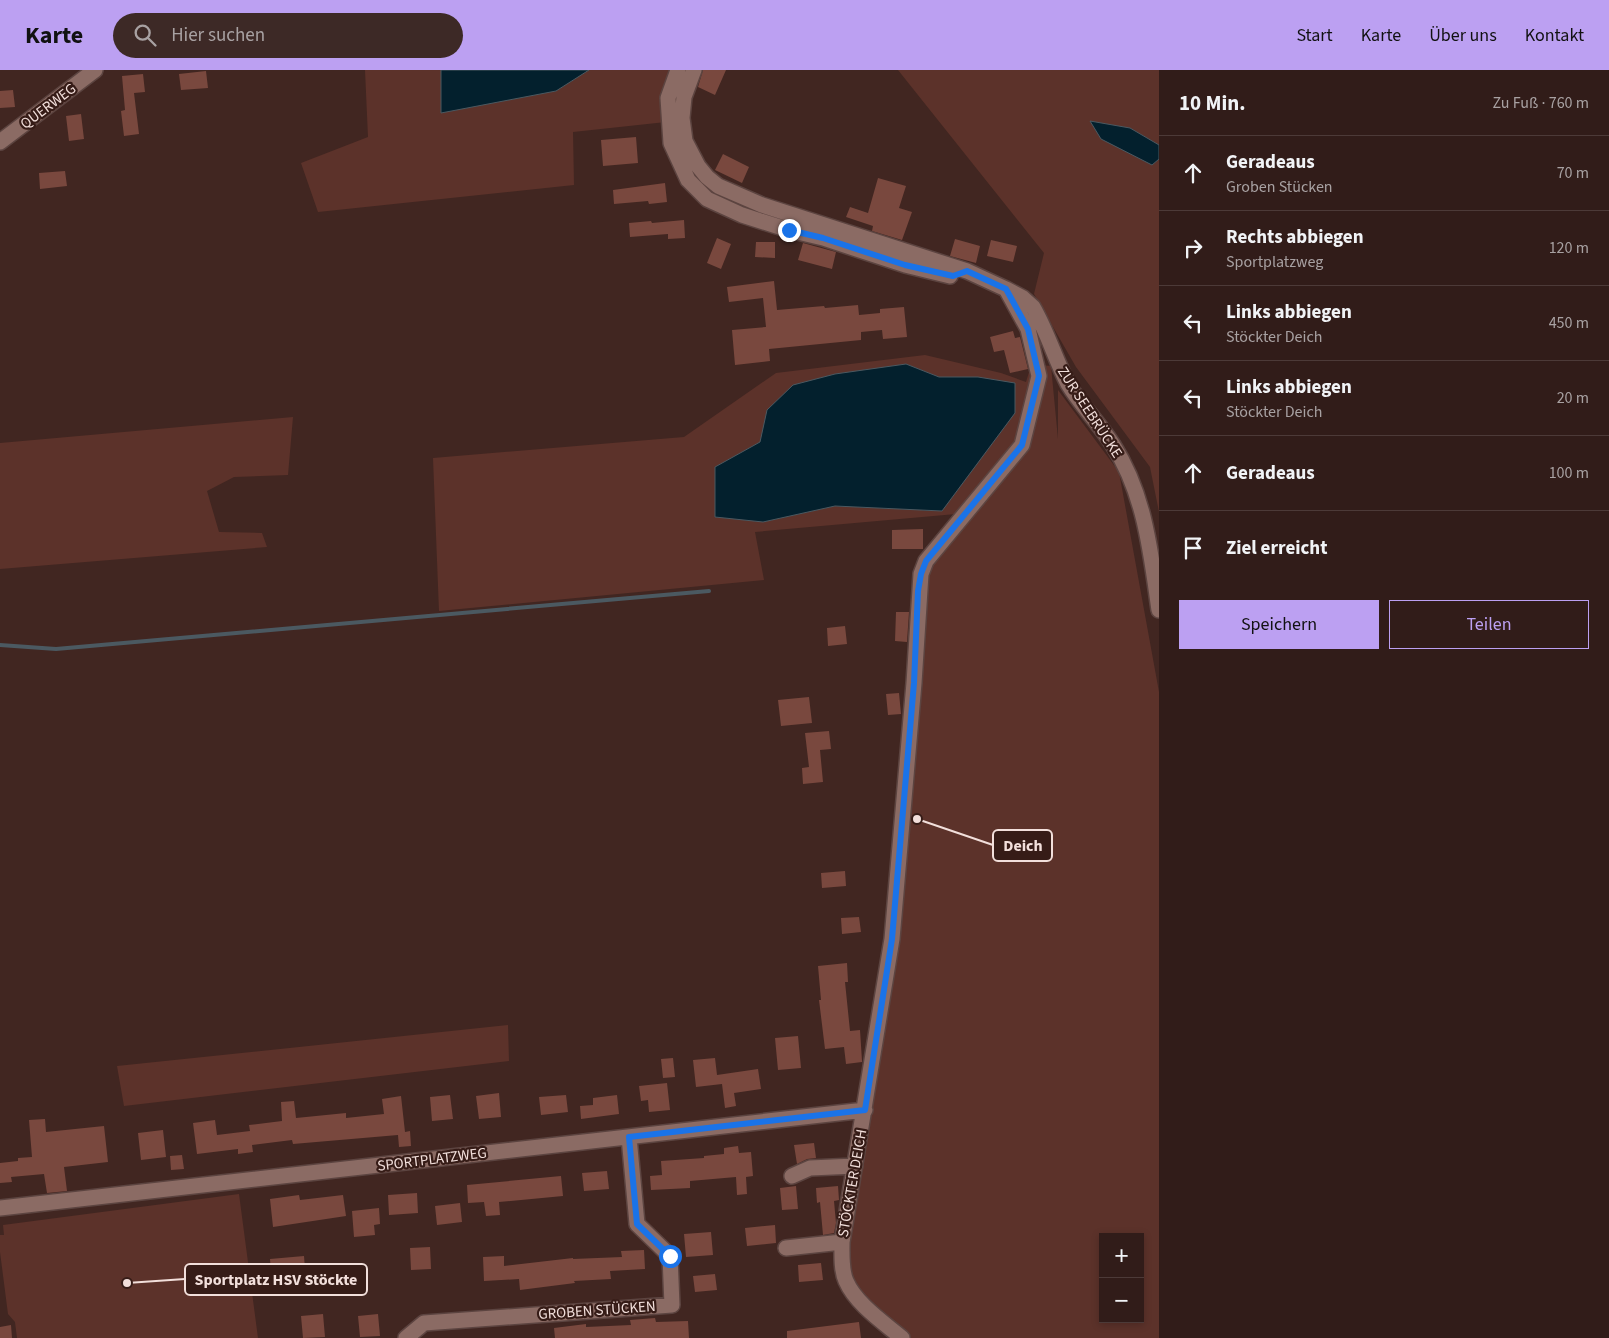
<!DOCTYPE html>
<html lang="de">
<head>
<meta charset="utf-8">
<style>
  :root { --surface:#311c19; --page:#3d2926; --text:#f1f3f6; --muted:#a8a1a2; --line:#4c3a38; --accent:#bca0f2 }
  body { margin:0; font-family:"Source Sans 3",sans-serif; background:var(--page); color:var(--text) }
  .controls { position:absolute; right:15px; bottom:15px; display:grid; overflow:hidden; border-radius:0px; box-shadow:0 2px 8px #0003 }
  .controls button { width:45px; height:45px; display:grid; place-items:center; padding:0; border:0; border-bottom:1px solid var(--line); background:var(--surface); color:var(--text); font:25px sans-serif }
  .stop { position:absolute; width:15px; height:15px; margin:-11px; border:4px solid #1a73e8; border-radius:50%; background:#fff }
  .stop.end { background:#1a73e8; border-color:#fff; box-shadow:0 1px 5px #0008 }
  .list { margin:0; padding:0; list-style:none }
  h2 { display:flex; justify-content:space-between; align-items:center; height:65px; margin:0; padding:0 20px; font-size:21px }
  h2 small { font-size:16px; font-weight:400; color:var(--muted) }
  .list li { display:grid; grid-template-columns:32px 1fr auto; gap:15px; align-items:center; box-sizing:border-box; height:75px; padding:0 20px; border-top:1px solid var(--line) }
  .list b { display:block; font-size:19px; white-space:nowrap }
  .list p { margin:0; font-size:16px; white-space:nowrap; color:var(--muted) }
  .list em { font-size:16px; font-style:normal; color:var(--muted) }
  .actions { display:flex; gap:10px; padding:15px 20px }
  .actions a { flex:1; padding:11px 0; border:1px solid var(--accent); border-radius:0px; text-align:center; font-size:18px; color:var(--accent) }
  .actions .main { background:var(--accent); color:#111 }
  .icon { flex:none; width:28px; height:28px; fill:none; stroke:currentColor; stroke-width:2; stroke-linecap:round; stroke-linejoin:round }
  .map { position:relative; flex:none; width:1159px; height:1268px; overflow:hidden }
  header { display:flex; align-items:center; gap:30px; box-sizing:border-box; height:70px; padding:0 25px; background:var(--accent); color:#111 }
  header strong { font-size:24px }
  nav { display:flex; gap:28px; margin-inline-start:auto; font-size:18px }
  .search { width:350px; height:45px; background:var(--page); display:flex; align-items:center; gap:12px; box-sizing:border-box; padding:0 18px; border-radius:28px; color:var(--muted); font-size:19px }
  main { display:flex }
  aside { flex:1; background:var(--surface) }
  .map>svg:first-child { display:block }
  .green { fill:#5c322a; fill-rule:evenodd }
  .water { fill:#03202d; stroke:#4b5961 }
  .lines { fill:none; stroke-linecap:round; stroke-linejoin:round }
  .stream { stroke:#4b5961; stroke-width:4 }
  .building { fill:#79483e }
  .minor-casing { stroke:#5c4440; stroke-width:18 }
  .minor { stroke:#8b6b64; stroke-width:15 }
  .route { stroke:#1a73e8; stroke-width:6 }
  .labels { text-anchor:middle; stroke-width:4.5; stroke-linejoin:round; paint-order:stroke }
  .street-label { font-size:15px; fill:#f2dfdb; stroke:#361c17 }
  .leader { fill:none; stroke:#f2dfdb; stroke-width:2 }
  .callout-dot { fill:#f2dfdb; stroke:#361c17; stroke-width:2 }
  .callout { fill:#361c17; stroke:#f2dfdb; stroke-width:2 }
  .callout-label { font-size:16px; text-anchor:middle; font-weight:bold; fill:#f2dfdb }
</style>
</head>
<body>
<header>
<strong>Karte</strong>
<div class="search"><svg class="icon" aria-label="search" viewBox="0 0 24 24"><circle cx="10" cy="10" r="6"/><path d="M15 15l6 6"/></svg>Hier suchen</div>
<nav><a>Start</a><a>Karte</a><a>Über uns</a><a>Kontakt</a></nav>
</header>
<main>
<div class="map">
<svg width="1159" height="1268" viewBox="0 0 1159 1268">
  <rect width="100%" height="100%" fill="#412621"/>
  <!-- green -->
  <path class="green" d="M 365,0 L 441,0 L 441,42 L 556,21 L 589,0 L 676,0 L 666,52 L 573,62 L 574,115 L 318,142 L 301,93 L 368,67 Z
    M 898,0 L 1159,0 L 1159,75 L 1130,58 L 1152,95 L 1159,89 L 1159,442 L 1150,397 L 1076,297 L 1034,224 L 1044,183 Z
    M 925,285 L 1001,303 L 1026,312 L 1030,299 L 1040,295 L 1051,296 L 1058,369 L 1058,320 L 1119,402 L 1159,622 L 1159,1268 L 895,1268 L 838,1208 L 886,881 L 918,497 L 956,444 L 755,462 L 764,510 L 439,541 L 433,388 L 684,367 L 776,303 ZM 906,294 L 939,307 L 978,307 L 942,441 L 835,436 L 763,452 L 715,397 L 760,372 L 877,299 ZM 1103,1167 L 1140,1167 L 1140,1249 L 1103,1249 Z
    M 293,347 L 288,405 L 234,407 L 207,421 L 219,462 L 262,463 L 267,477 L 0,499 L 0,373 Z
    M 508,955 L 509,991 L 124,1036 L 117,996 Z
    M 239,1124 L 258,1268 L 17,1268 L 15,1252 L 8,1244 L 0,1182 L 0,1165 L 4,1165 L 3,1155 Z"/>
  <!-- water -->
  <path class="water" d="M 441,0 L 589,0 L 556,21 L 441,43 Z
    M 1090,51 L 1130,58 L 1159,75 L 1159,89 L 1152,95 L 1101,69 Z
    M 906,294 L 939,307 L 978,307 L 1015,313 L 1015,343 L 942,441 L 835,436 L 763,452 L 715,447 L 715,397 L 760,372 L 767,340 L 793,315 L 835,304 Z"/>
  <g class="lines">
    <!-- stream -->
    <path class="stream" d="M 0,575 L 56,579 L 709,521"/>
  </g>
  <!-- building -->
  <path class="building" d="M 703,0 L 726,0 L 715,25 L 698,17 Z
    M 206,1 L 208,18 L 181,20 L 179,4 Z
    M 143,4 L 145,22 L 134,23 L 139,64 L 124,66 L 121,41 L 125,40 L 122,6 Z
    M 13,20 L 15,37 L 0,38 L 0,21 Z
    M 81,44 L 84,69 L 69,71 L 66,46 Z
    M 636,67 L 638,93 L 603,96 L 601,70 Z
    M 723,84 L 749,97 L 742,113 L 715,100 Z
    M 65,101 L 67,116 L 40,119 L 39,103 Z
    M 878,108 L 906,116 L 899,138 L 912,142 L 902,170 L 872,161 L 873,156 L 846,147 L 850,137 L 868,143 Z
    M 665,113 L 667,132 L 649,134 L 648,131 L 614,134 L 613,120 Z
    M 684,150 L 685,168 L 668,169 L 668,164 L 630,167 L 629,153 L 651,151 L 652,153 Z
    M 717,168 L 731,174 L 721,199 L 707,193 Z
    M 955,169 L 980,176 L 976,193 L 950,186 Z
    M 991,170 L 1017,176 L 1013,192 L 987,186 Z
    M 756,172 L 775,172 L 775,188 L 755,187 Z
    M 803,173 L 836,182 L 832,199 L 798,190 Z
    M 774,211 L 777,240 L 824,236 L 825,238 L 858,235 L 859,245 L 880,243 L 880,239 L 904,237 L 907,267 L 883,269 L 882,260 L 861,262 L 861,270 L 769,279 L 770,291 L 735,295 L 732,260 L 766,257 L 763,228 L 729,232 L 727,217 Z
    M 1013,261 L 1015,268 L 1020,267 L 1028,299 L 1010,303 L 1004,280 L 994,282 L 990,267 Z
    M 923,459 L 923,479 L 892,479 L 892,460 Z
    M 896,542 L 909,542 L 907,572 L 895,571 Z
    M 845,556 L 847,574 L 828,576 L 827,558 Z
    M 899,623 L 901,644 L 888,645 L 886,624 Z
    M 809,627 L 812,653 L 781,656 L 778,630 Z
    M 829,661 L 831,679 L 820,680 L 823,712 L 803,714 L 802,698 L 809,697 L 805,663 Z
    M 845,801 L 846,816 L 822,818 L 821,803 Z
    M 859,847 L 861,862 L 842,864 L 841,848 Z
    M 847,893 L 848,912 L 845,912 L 850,961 L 860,960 L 862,991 L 862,992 L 846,994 L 844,977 L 825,979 L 819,930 L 821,930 L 818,896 Z
    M 798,966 L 801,998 L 778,1000 L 775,968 Z
    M 673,988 L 675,1007 L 663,1008 L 661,989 Z
    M 715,988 L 717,1005 L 758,999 L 761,1019 L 734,1023 L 736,1036 L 725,1038 L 722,1014 L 696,1017 L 693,990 Z
    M 667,1013 L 670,1040 L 649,1042 L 648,1030 L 641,1031 L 639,1016 Z
    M 499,1023 L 501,1047 L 479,1049 L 476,1026 Z
    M 450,1025 L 453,1049 L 432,1051 L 430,1027 Z
    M 566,1025 L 568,1042 L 541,1045 L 539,1027 Z
    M 617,1025 L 619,1044 L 581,1049 L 580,1036 L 593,1035 L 593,1028 Z
    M 401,1026 L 405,1062 L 410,1061 L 411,1076 L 399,1077 L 398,1065 L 293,1074 L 292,1070 L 252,1075 L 253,1082 L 238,1084 L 238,1079 L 197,1084 L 193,1053 L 215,1050 L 217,1065 L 250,1061 L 249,1055 L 282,1051 L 281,1032 L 294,1031 L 296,1048 L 346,1043 L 346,1048 L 384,1044 L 382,1029 Z
    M 45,1049 L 46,1062 L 104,1056 L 108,1092 L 64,1097 L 67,1121 L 47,1123 L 44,1104 L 11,1107 L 12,1112 L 0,1113 L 0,1093 L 18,1091 L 18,1088 L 32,1087 L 29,1050 Z
    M 163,1060 L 166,1087 L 141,1090 L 138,1063 Z
    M 814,1073 L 816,1088 L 807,1089 L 797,1094 L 794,1075 Z
    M 738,1076 L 739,1083 L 751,1082 L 753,1106 L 746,1107 L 747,1124 L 737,1125 L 736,1107 L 690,1111 L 690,1118 L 651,1120 L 650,1106 L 662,1105 L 661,1091 L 704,1088 L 704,1086 L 724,1084 L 724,1078 Z
    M 182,1085 L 184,1099 L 171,1100 L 170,1086 Z
    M 607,1101 L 609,1119 L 584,1121 L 582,1103 Z
    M 561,1106 L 563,1126 L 499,1132 L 500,1145 L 486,1146 L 484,1132 L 468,1133 L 467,1115 Z
    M 796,1116 L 798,1139 L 782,1140 L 780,1118 Z
    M 838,1116 L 839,1130 L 834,1131 L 836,1153 L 834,1163 L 823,1165 L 820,1132 L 817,1133 L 816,1118 Z
    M 417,1123 L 418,1143 L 389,1145 L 388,1125 Z
    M 299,1125 L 300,1130 L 343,1125 L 346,1146 L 273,1157 L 270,1129 Z
    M 460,1133 L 462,1152 L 437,1155 L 435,1136 Z
    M 379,1138 L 380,1154 L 374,1155 L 375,1165 L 354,1167 L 352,1141 Z
    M 775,1155 L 776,1173 L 747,1176 L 745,1158 Z
    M 711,1162 L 713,1185 L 686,1187 L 684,1164 Z
    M 430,1177 L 431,1199 L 411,1200 L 410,1178 Z
    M 644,1180 L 645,1199 L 610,1201 L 611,1209 L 574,1211 L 575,1213 L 520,1220 L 519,1209 L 484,1211 L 483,1187 L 504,1186 L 504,1196 L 573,1188 L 573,1189 L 622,1187 L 621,1181 Z
    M 304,1186 L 306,1211 L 272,1214 L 270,1189 Z
    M 821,1193 L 823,1210 L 799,1212 L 798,1195 Z
    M 715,1204 L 717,1220 L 695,1222 L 693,1206 Z
    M 323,1244 L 325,1267 L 303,1268 L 301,1246 Z
    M 378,1244 L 380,1266 L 360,1267 L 358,1246 Z
    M 655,1248 L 656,1252 L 688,1251 L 689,1268 L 555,1268 L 554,1258 L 586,1254 L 586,1257 L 631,1255 L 630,1250 Z
    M 859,1252 L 861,1268 L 787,1268 L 787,1261 Z
    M 11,1255 L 12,1268 L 0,1268 L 0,1257 Z"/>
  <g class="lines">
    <!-- minor casing -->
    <g class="minor-casing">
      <path id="minor" d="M 678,0 L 668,28 L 671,73 L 688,110 L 707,129 L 742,145 L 789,160 L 823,168 L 905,195 L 950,206
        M 694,0 L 684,27 L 682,48 L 685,71 L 698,96 L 707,107 L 718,116 L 762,135 L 967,201 L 1006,219 L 1023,228 L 1033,237 C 1047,261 1055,289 1068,314 C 1081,336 1100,354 1113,375 C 1145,424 1151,484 1159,540
        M 0,72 L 95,0
        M 792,1106 L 810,1098 L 855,1096
        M 0,1138 L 865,1040
        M 786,1178 L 842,1172
        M 406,1268 L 424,1253 L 672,1235 L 670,1186 L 637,1154 L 629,1067
        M 902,1268 C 883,1252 856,1234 846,1211 C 841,1200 842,1184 842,1172 L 892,869 L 914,613 L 921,504 L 926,491 L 1022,375 L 1039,306 L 1028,259 L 1006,219"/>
    </g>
    <!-- minor -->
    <use href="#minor" class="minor"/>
  </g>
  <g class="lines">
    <!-- route -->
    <path class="route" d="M 670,1186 L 637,1154 L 629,1067 L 865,1040 L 892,869 L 914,613 L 918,521 L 921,504 L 926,491 L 1022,375 L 1039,306 L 1028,259 L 1006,219 L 967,201 L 953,206 L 905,195 L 823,168 L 789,160"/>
  </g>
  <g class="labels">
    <!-- street labels -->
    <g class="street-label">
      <text transform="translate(48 36) rotate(-37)" y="5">QUERWEG</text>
      <text transform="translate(1090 342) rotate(57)" y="5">ZUR SEEBRÜCKE</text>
      <text transform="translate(432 1089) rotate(-7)" y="5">SPORTPLATZWEG</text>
      <text transform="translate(852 1113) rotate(-80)" y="5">STÖCKTER DEICH</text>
      <text transform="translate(597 1240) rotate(-4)" y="5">GROBEN STÜCKEN</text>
    </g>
  </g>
  <!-- callouts -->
  <path class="leader" d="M917 749L993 775M127 1213L185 1209"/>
  <g class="callout-dot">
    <circle cx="917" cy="749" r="5"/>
    <circle cx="127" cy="1213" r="5"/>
  </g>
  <g class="callout">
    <rect x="993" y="760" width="59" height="31" rx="5"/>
    <rect x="185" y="1194" width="182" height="31" rx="5"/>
  </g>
  <g class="callout-label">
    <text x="1023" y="781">Deich</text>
    <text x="276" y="1215">Sportplatz HSV Stöckte</text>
  </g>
</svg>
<div class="controls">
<button>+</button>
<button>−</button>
</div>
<div class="stop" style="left:670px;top:1186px"></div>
<div class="stop end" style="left:789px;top:160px"></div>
</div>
<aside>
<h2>10 Min.<small>Zu Fuß · 760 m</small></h2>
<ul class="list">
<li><svg class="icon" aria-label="ahead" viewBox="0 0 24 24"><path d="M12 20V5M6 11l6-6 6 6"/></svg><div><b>Geradeaus</b><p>Groben Stücken</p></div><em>70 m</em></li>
<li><svg class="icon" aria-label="right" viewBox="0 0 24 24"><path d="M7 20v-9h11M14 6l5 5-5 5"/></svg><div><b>Rechts abbiegen</b><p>Sportplatzweg</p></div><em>120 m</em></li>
<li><svg class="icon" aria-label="left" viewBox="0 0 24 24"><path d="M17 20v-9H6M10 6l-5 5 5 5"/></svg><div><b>Links abbiegen</b><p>Stöckter Deich</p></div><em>450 m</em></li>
<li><svg class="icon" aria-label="left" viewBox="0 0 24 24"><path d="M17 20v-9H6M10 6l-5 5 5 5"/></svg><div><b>Links abbiegen</b><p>Stöckter Deich</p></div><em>20 m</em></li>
<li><svg class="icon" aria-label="ahead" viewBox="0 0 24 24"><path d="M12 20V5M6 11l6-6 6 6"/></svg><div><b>Geradeaus</b></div><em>100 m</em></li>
<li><svg class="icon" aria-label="arrive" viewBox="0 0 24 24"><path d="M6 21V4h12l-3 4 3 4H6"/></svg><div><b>Ziel erreicht</b></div></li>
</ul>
<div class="actions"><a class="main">Speichern</a><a>Teilen</a></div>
</aside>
</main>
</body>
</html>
